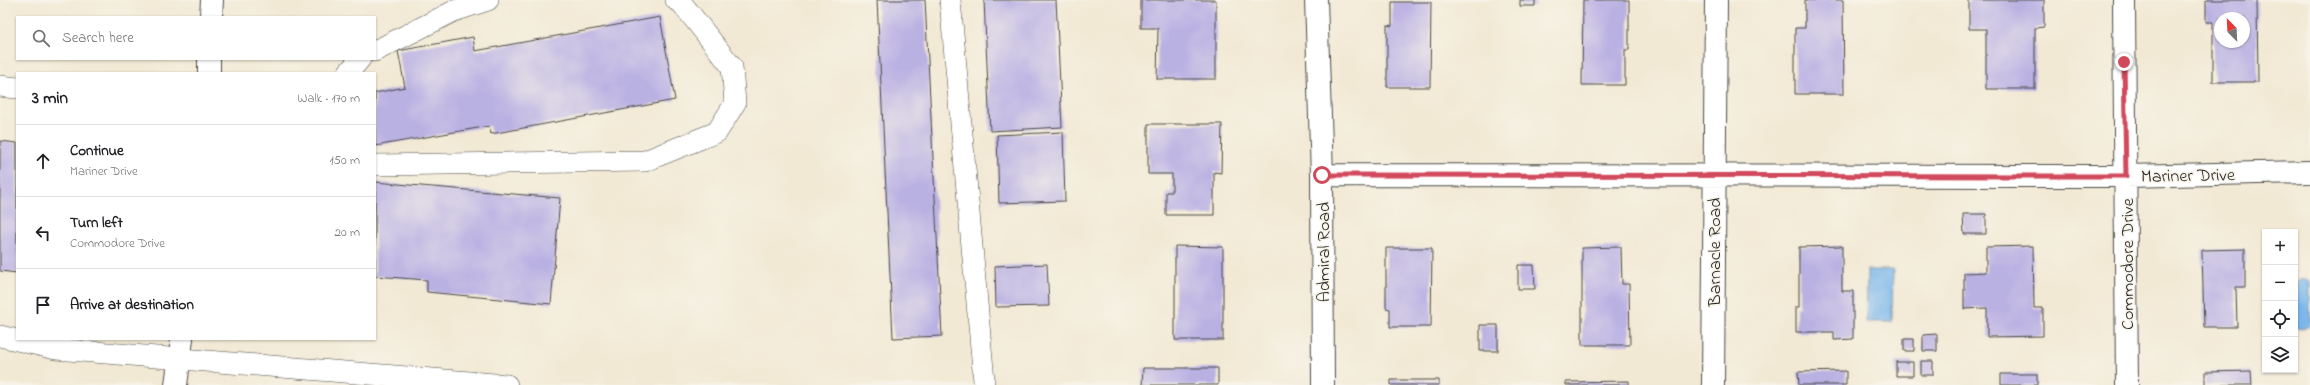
<!DOCTYPE html>
<html lang="en">
<head>
<meta charset="utf-8">
<style>
  :root { --surface:#fff; --page:#f6f6f6; --text:#202124; --muted:#757577; --line:#e0e0e0 }
  body { margin:0; font-family:"Indie Flower",sans-serif; background:var(--page); color:var(--text) }
  .controls { position:absolute; right:12px; bottom:12px; display:grid; overflow:hidden; border-radius:0px; box-shadow:0 1px 3px #0004 }
  .controls button { width:36px; height:36px; display:grid; place-items:center; padding:0; border:0; border-bottom:1px solid var(--line); background:var(--surface); color:var(--text); font:20px sans-serif }
  .compass { position:absolute; left:2214px; top:12px; width:36px; height:36px; border-radius:50%; background:var(--surface); box-shadow:0 1px 3px #0004; rotate:336deg }
  .stop { position:absolute; width:12px; height:12px; margin:-9px; border:3px solid #d1495b; border-radius:50%; background:#fff }
  .stop.end { background:#d1495b; border-color:#fff; box-shadow:0 1px 4px #0008 }
  .list { margin:0; padding:0; list-style:none }
  h2 { display:flex; justify-content:space-between; align-items:center; height:52px; margin:0; padding:0 16px; font-size:17px }
  h2 small { font-size:13px; font-weight:400; color:var(--muted) }
  .list li { display:grid; grid-template-columns:26px 1fr auto; gap:12px; align-items:center; box-sizing:border-box; height:72px; padding:0 16px; border-top:1px solid var(--line) }
  .list b { display:block; font-size:15px; white-space:nowrap }
  .list p { margin:0; font-size:13px; white-space:nowrap; color:var(--muted) }
  .list em { font-size:13px; font-style:normal; color:var(--muted) }
  .icon { flex:none; width:22px; height:22px; fill:none; stroke:currentColor; stroke-width:2; stroke-linecap:round; stroke-linejoin:round }
  .map { position:relative; flex:none; width:2310px; height:385px; overflow:hidden }
  .search { position:absolute; background:var(--surface); box-shadow:0 1px 3px #0004; left:16px; top:16px; width:360px; height:44px; display:flex; align-items:center; gap:10px; box-sizing:border-box; padding:0 14px; border-radius:0px; color:var(--muted); font-size:15px }
  .panel { position:absolute; background:var(--surface); box-shadow:0 1px 3px #0004; left:16px; top:72px; width:360px; height:268px; border-radius:0px }
  .map>svg:first-child { display:block }
  .water { fill:#79b6eb; stroke:#52708b }
  .building { fill:#bab1e3; fill-rule:evenodd }
  .lines { fill:none; stroke-linecap:round; stroke-linejoin:round }
  .lane-casing { stroke:#494844; stroke-width:22 }
  .street-casing { stroke:#494844; stroke-width:24 }
  .highway-casing { stroke:#494844; stroke-width:24 }
  .lane { stroke:#fff; stroke-width:21 }
  .street { stroke:#fff; stroke-width:22 }
  .highway { stroke:#fff; stroke-width:22 }
  .route { stroke:#d1495b; stroke-width:5 }
  .labels { text-anchor:middle; stroke-width:3; stroke-linejoin:round; paint-order:stroke }
  .street-label { font-size:18px; fill:#2b2b2b; stroke:#f7f3e8 }
</style>
</head>
<body>
<div class="map">
<svg width="2310" height="385" viewBox="0 0 2310 385">
  <rect width="100%" height="100%" fill="#f7f3e8"/>
  <filter id="ink" filterUnits="userSpaceOnUse"><feTurbulence type="fractalNoise" baseFrequency=".025" numOctaves="2"/><feDisplacementMap in="SourceGraphic" scale="8" xChannelSelector="R" yChannelSelector="G"/><feConvolveMatrix kernelMatrix="1 2 1 2 8 2 1 2 1" color-interpolation-filters="sRGB"/></filter>
  <filter id="wash" filterUnits="userSpaceOnUse"><feTurbulence type="fractalNoise" baseFrequency=".012" numOctaves="4" result="noise"/><feDisplacementMap in="SourceGraphic" scale="16" xChannelSelector="R" yChannelSelector="G"/><feGaussianBlur stdDeviation="0.9" result="paint"/><feColorMatrix in="noise" values="0 0 0 0 0 0 0 0 0 0 0 0 0 0 0 0 0 1.4 0 .05"/><feComposite in="paint" operator="in"/></filter>
  <g filter="url(#wash)">
    <rect width="100%" height="100%" fill="#f2e9d4"/>
    <!-- water -->
    <path class="water" d="M 1867,270 L 1893,270 L 1892,322 L 1866,322 Z
      M 2306,279 L 2310,282 L 2310,325 C 2305,329 2301,330 2295,327 L 2295,284 L 2300,280 Z"/>
    <g id="blocks">
      <!-- building -->
      <path class="building" d="M 877,0 L 925,0 L 942,336 L 893,338 Z
        M 984,0 L 1056,0 L 1062,127 L 990,131 Z
        M 1141,0 L 1216,0 L 1216,79 L 1157,79 L 1158,28 L 1141,28 Z
        M 1520,0 L 1535,0 L 1535,6 L 1520,6 Z
        M 1583,0 L 1629,0 L 1629,50 L 1625,50 L 1625,85 L 1582,85 Z
        M 1805,0 L 1843,0 L 1844,94 L 1795,94 L 1795,28 L 1805,28 Z
        M 1969,0 L 2044,0 L 2044,27 L 2035,28 L 2035,89 L 1986,89 L 1986,29 L 1969,29 Z
        M 2206,0 L 2257,0 L 2258,82 L 2213,82 L 2213,22 L 2206,22 ZM 2220,18 L 2244,18 L 2244,42 L 2220,42 Z
        M 1392,2 L 1431,2 L 1430,87 L 1387,87 L 1387,25 L 1392,26 Z
        M 660,17 L 675,100 L 491,134 L 489,126 L 375,146 L 375,93 L 405,87 L 398,51 L 473,37 L 475,51 Z
        M 1148,124 L 1222,124 L 1221,173 L 1214,172 L 1214,215 L 1166,215 L 1166,192 L 1172,192 L 1172,174 L 1148,174 Z
        M 1063,132 L 1065,201 L 999,203 L 997,135 Z
        M 0,141 L 17,143 L 17,273 L 0,271 Z
        M 375,182 L 560,198 L 551,304 L 427,292 L 427,280 L 375,276 Z
        M 1963,214 L 1986,214 L 1986,234 L 1964,234 Z
        M 1175,246 L 1223,247 L 1223,340 L 1175,340 Z
        M 1842,246 L 1842,291 L 1853,291 L 1853,339 L 1834,340 L 1834,332 L 1796,332 L 1796,307 L 1799,307 L 1799,247 Z
        M 2033,246 L 2034,308 L 2043,308 L 2043,336 L 1987,337 L 1987,308 L 1964,309 L 1964,273 L 1986,272 L 1986,247 Z
        M 1621,247 L 1622,284 L 1629,284 L 1630,345 L 1582,345 L 1582,248 Z
        M 1386,248 L 1432,248 L 1431,327 L 1390,327 L 1390,309 L 1386,308 Z
        M 2245,249 L 2245,287 L 2236,287 L 2237,327 L 2204,327 L 2202,250 Z
        M 1047,264 L 1049,306 L 996,307 L 995,266 Z
        M 1518,265 L 1534,265 L 1535,289 L 1518,289 Z
        M 1480,325 L 1498,325 L 1498,351 L 1480,351 Z
        M 1937,334 L 1937,351 L 1923,351 L 1923,335 Z
        M 1904,339 L 1914,339 L 1914,351 L 1904,351 Z
        M 1921,361 L 1933,361 L 1933,375 L 1921,375 Z
        M 1896,362 L 1913,362 L 1913,376 L 1896,376 Z
        M 1143,368 L 1218,368 L 1218,385 L 1142,385 Z
        M 1846,371 L 1846,385 L 1799,385 L 1798,372 Z
        M 2251,371 L 2252,385 L 2205,385 L 2205,372 Z
        M 2001,374 L 2037,374 L 2037,385 L 2001,385 Z
        M 1391,380 L 1439,380 L 1439,385 L 1391,385 Z
        M 1629,381 L 1629,385 L 1566,385 L 1566,382 Z"/>
    </g>
  </g>
  <g filter="url(#ink)">
    <use href="#blocks" fill-opacity="0" stroke="#494844" stroke-width="1"/>
    <g class="lines">
      <!-- lane casing -->
      <g class="lane-casing">
        <path id="lane" d="M 950,0 L 984,381
          M 375,51 L 454,11 L 488,0
          M 348,73 L 360,59
          M 0,86 L 17,88
          M 375,165 L 645,161 L 717,132 L 735,103 L 732,67 L 680,1 L 676,0
          M 0,336 L 56,349 L 507,385"/>
      </g>
      <!-- street casing -->
      <g class="street-casing">
        <path id="street" d="M 1316,0 L 1322,175 L 1323,385
          M 2124,0 L 2127,385
          M 1322,175 L 2126,176 L 2310,172
          M 1713,385 L 1716,0"/>
      </g>
      <!-- highway casing -->
      <g class="highway-casing">
        <path id="highway" d="M 211,17 L 212,0
          M 209,73 L 209,59
          M 176,385 L 182,339"/>
      </g>
      <!-- lane -->
      <use href="#lane" class="lane"/>
      <!-- street -->
      <use href="#street" class="street"/>
      <!-- highway -->
      <use href="#highway" class="highway"/>
    </g>
  </g>
  <g class="lines" filter="url(#ink)">
    <!-- route -->
    <path class="route" d="M 1322,175 L 2126,176 L 2124,62"/>
  </g>
  <g class="labels">
    <!-- street labels -->
    <g class="street-label">
      <text transform="translate(2188 175) rotate(-1)" y="6">Mariner Drive</text>
      <text transform="translate(1323 252) rotate(-90)" y="6">Admiral Road</text>
      <text transform="translate(1714 252) rotate(-90)" y="6">Barnacle Road</text>
      <text transform="translate(2127 264) rotate(-90)" y="6">Commodore Drive</text>
    </g>
  </g>
</svg>
<div class="controls">
<button>+</button>
<button>−</button>
<button><svg class="icon" aria-label="locate" viewBox="0 0 24 24"><circle cx="12" cy="12" r="6"/><path d="M12 2v4M12 18v4M2 12h4M18 12h4"/></svg></button>
<button><svg class="icon" aria-label="layers" viewBox="0 0 24 24"><path d="M12 4l9 5-9 5-9-5zM3 14l9 5 9-5"/></svg></button>
</div>
<svg class="compass" viewBox="-18 -18 36 36"><path d="M0-13l5 13h-10z" fill="#e53935"/><path d="M0 13l5-13h-10z" fill="#757577"/></svg>
<div class="stop" style="left:1322px;top:175px"></div>
<div class="stop end" style="left:2124px;top:62px"></div>
<div class="search"><svg class="icon" aria-label="search" viewBox="0 0 24 24"><circle cx="10" cy="10" r="6"/><path d="M15 15l6 6"/></svg>Search here</div>
<section class="panel">
<h2>3 min<small>Walk · 170 m</small></h2>
<ul class="list">
<li><svg class="icon" aria-label="ahead" viewBox="0 0 24 24"><path d="M12 20V5M6 11l6-6 6 6"/></svg><div><b>Continue</b><p>Mariner Drive</p></div><em>150 m</em></li>
<li><svg class="icon" aria-label="left" viewBox="0 0 24 24"><path d="M17 20v-9H6M10 6l-5 5 5 5"/></svg><div><b>Turn left</b><p>Commodore Drive</p></div><em>20 m</em></li>
<li><svg class="icon" aria-label="arrive" viewBox="0 0 24 24"><path d="M6 21V4h12l-3 4 3 4H6"/></svg><div><b>Arrive at destination</b></div></li>
</ul>
</section>
</div>
</body>
</html>
